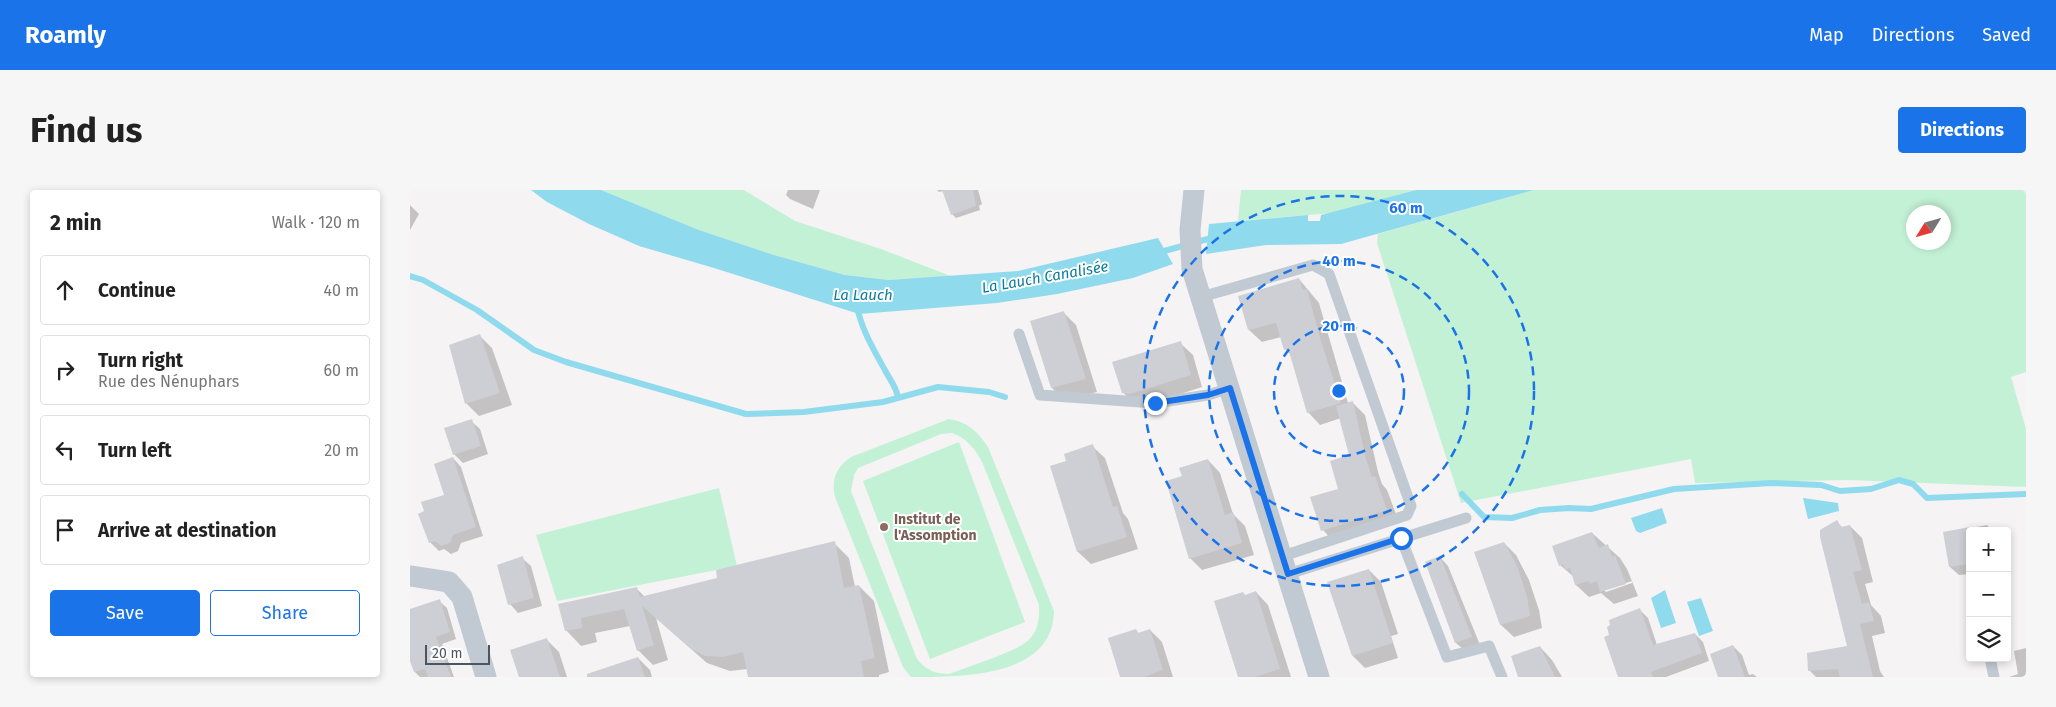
<!DOCTYPE html>
<html lang="en">
<head>
<meta charset="utf-8">
<style>
  :root { --surface:#fff; --page:#f6f6f6; --text:#222; --muted:#767676; --line:#e0e0e0; --accent:#1a73e8 }
  body { margin:0; font-family:"Fira Sans",sans-serif; background:var(--page); color:var(--text) }
  .controls { position:absolute; right:15px; bottom:15px; display:grid; overflow:hidden; border-radius:5px; box-shadow:0 2px 8px #0003 }
  .controls button { width:45px; height:45px; display:grid; place-items:center; padding:0; border:0; border-bottom:1px solid var(--line); background:var(--surface); color:var(--text); font:25px sans-serif }
  .compass { position:absolute; left:1496px; top:15px; width:45px; height:45px; border-radius:50%; background:var(--surface); box-shadow:0 2px 8px #0003; rotate:233deg }
  .scale { position:absolute; left:15px; bottom:12px; width:65px; box-sizing:border-box; padding-left:5px; border:2px solid #4a5661; border-top:0; font-size:14px; line-height:18px; white-space:nowrap; color:#4a5661; -webkit-text-stroke:4px #fff; paint-order:stroke }
  .stop { position:absolute; width:15px; height:15px; margin:-11px; border:4px solid #1a73e8; border-radius:50%; background:#fff }
  .stop.end { background:#1a73e8; border-color:#fff; box-shadow:0 1px 5px #0008 }
  .list { margin:0; padding:0; list-style:none }
  h2 { display:flex; justify-content:space-between; align-items:center; height:65px; margin:0; padding:0 20px; font-size:21px }
  h2 small { font-size:16px; font-weight:400; color:var(--muted) }
  .list li { display:grid; grid-template-columns:32px 1fr auto; gap:15px; align-items:center; box-sizing:border-box; height:70px; margin:0 10px 10px; padding:0 10px; border:1px solid var(--line); border-radius:5px }
  .list b { display:block; font-size:19px; white-space:nowrap }
  .list p { margin:0; font-size:16px; white-space:nowrap; color:var(--muted) }
  .list em { font-size:16px; font-style:normal; color:var(--muted) }
  .actions { display:flex; gap:10px; padding:15px 20px }
  .actions a { flex:1; padding:11px 0; border:1px solid var(--accent); border-radius:5px; text-align:center; font-size:18px; color:var(--accent) }
  .actions .main { background:var(--accent); color:#fff }
  .icon { flex:none; width:28px; height:28px; fill:none; stroke:currentColor; stroke-width:2; stroke-linecap:round; stroke-linejoin:round }
  .map { position:relative; flex:none; width:1616px; height:487px; overflow:hidden; border-radius:5px }
  header { display:flex; align-items:center; gap:30px; box-sizing:border-box; height:70px; padding:0 25px; background:var(--accent); color:#fff }
  header strong { font-size:24px }
  nav { display:flex; gap:28px; margin-inline-start:auto; font-size:18px }
  .intro { display:flex; align-items:center; justify-content:space-between; box-sizing:border-box; height:120px; padding:0 30px }
  h1 { margin:0; font-size:35px }
  .button { padding:12px 22px; border-radius:5px; background:var(--accent); color:#fff; font-size:18px; font-weight:700 }
  main { display:flex; gap:30px; padding:0 30px }
  aside { flex:1; background:var(--surface); border-radius:5px; box-shadow:0 2px 8px #0003 }
  .map>svg:first-child { display:block }
  .green { fill:#c3f1d5; fill-rule:evenodd }
  .water { fill:#90daee }
  .shadow { fill:#0003; fill-rule:evenodd }
  .lines { fill:none; stroke-linecap:round; stroke-linejoin:round }
  .stream { stroke:#90daee; stroke-width:6 }
  .building { fill:#cdcfd5 }
  .lane { stroke:#c1cad2; stroke-width:11 }
  .street { stroke:#c1cad2; stroke-width:21 }
  .route { stroke:#1a73e8; stroke-width:6 }
  .ring { fill:none; stroke:#1a73e8; stroke-width:2.5; stroke-dasharray:9 6 }
  .education-dot { fill:#8d6e63; stroke:#fff; stroke-width:2 }
  .labels { text-anchor:middle; stroke-width:4; stroke-linejoin:round; paint-order:stroke }
  .education-label { font-size:14px; font-weight:bold; fill:#785e54; stroke:#fff; text-anchor:start }
  .water-label { font-size:15px; font-style:italic; fill:#0c7c9b; stroke:#fff }
  .centre { fill:#1a73e8; stroke:#fff; stroke-width:2.5 }
  .ring-label { font-size:15px; text-anchor:middle; font-weight:bold; fill:#1a73e8; stroke:#fff; stroke-width:4; stroke-linejoin:round; paint-order:stroke }
</style>
</head>
<body>
<header>
<strong>Roamly</strong>
<nav><a>Map</a><a>Directions</a><a>Saved</a></nav>
</header>
<div class="intro"><h1>Find us</h1><a class="button">Directions</a></div>
<main>
<aside>
<h2>2 min<small>Walk · 120 m</small></h2>
<ul class="list">
<li><svg class="icon" aria-label="ahead" viewBox="0 0 24 24"><path d="M12 20V5M6 11l6-6 6 6"/></svg><div><b>Continue</b></div><em>40 m</em></li>
<li><svg class="icon" aria-label="right" viewBox="0 0 24 24"><path d="M7 20v-9h11M14 6l5 5-5 5"/></svg><div><b>Turn right</b><p>Rue des Nénuphars</p></div><em>60 m</em></li>
<li><svg class="icon" aria-label="left" viewBox="0 0 24 24"><path d="M17 20v-9H6M10 6l-5 5 5 5"/></svg><div><b>Turn left</b></div><em>20 m</em></li>
<li><svg class="icon" aria-label="arrive" viewBox="0 0 24 24"><path d="M6 21V4h12l-3 4 3 4H6"/></svg><div><b>Arrive at destination</b></div></li>
</ul>
<div class="actions"><a class="main">Save</a><a>Share</a></div>
</aside>
<div class="map">
<svg width="1616" height="487" viewBox="0 0 1616 487">
  <rect width="100%" height="100%" fill="#f5f3f3"/>
  <!-- green -->
  <path class="green" d="M 191,0 L 334,0 L 385,31 L 471,59 L 543,87 L 479,90 L 435,85 L 364,65 L 289,40 Z
    M 831,0 L 1006,0 L 922,23 L 828,31 Z
    M 1124,0 L 1616,0 L 1616,182 L 1601,187 L 1616,239 L 1616,297 L 1438,290 L 1285,293 L 1281,269 L 1051,313 L 967,53 L 968,44 ZM 1504,22 L 1534,22 L 1534,52 L 1504,52 Z
    M 539,229 C 558,232 568,242 578,257 L 644,421 C 643,487 554,487 501,487 L 493,477 L 425,307 C 421,290 426,277 441,267 ZM 542,243 C 557,248 566,260 573,274 L 629,415 C 631,451 613,456 583,468 C 568,473 554,479 539,484 C 525,484 516,480 507,469 L 441,301 L 444,285 L 448,278 L 531,244 Z
    M 549,252 L 615,432 L 520,469 L 453,291 Z
    M 309,298 L 327,376 L 147,411 L 126,345 Z"/>
  <!-- water -->
  <path class="water" d="M 121,0 L 191,0 L 289,40 L 364,65 L 435,85 L 479,90 L 608,81 L 748,48 L 763,74 L 723,88 L 647,104 L 587,113 L 449,124 L 304,78 L 229,56 L 179,34 L 137,12 Z
    M 1006,0 L 1124,0 L 931,54 L 856,55 L 796,64 L 799,34 L 898,25 L 898,31 L 910,31 L 911,25 Z
    M 1393,308 L 1428,313 L 1429,321 L 1398,329 Z
    M 1252,318 L 1257,333 L 1230,343 L 1226,341 L 1221,328 Z
    M 1255,400 L 1266,433 L 1251,438 L 1241,408 Z
    M 1291,408 L 1303,441 L 1289,446 L 1277,412 Z"/>
  <!-- shadow -->
  <path class="shadow" d="M 378,0 L 410,0 L 403,19 L 380,9 L 376,5 Z
    M 527,0 L 568,0 L 572,14 L 569,16 L 570,20 L 546,28 L 542,24 L 533,1 L 529,2 Z
    M 0,15 L 9,24 L 0,40 Z
    M 889,89 L 909,113 L 938,213 L 942,212 L 955,225 L 968,282 L 972,294 L 977,300 L 989,332 L 925,353 L 913,340 L 940,266 L 931,228 L 910,235 L 898,222 L 881,165 L 875,159 L 871,147 L 852,152 L 839,140 Z
    M 654,123 L 666,135 L 687,202 L 654,210 L 642,198 Z
    M 70,146 L 82,158 L 102,215 L 69,226 L 57,214 Z
    M 770,153 L 783,165 L 792,197 L 733,216 L 725,215 L 713,202 Z
    M 61,231 L 70,239 L 78,264 L 53,273 L 44,264 Z
    M 682,256 L 695,268 L 713,323 L 718,329 L 728,359 L 681,374 L 668,362 L 641,276 L 658,271 Z
    M 43,268 L 51,277 L 73,346 L 51,353 L 48,361 L 41,364 L 34,359 L 29,361 L 20,352 L 36,305 Z
    M 798,270 L 810,283 L 823,324 L 835,336 L 844,365 L 792,380 L 780,368 L 773,287 Z
    M 1427,332 L 1433,338 L 1440,336 L 1452,348 L 1463,392 L 1455,394 L 1461,415 L 1471,426 L 1475,443 L 1462,446 L 1470,481 L 1474,487 L 1406,487 L 1399,480 L 1438,457 Z
    M 1577,335 L 1583,341 L 1560,341 L 1560,384 L 1549,385 L 1540,377 L 1534,343 Z
    M 1182,343 L 1210,368 L 1217,379 L 1228,406 L 1204,414 L 1191,403 L 1179,407 L 1166,395 L 1164,387 L 1150,375 ZM 1222,391 L 1222,393 L 1196,402 L 1194,400 Z
    M 424,353 L 439,368 L 445,397 L 449,396 L 464,411 L 479,482 L 469,485 L 469,487 L 340,487 L 338,479 L 320,481 L 297,473 L 246,428 L 258,470 L 243,475 L 228,460 L 220,436 L 185,443 L 187,452 L 171,456 L 156,440 L 150,415 L 226,398 L 235,407 L 309,389 Z
    M 1094,353 L 1106,365 L 1119,390 L 1129,420 L 1132,438 L 1104,447 L 1091,435 L 1066,362 Z
    M 1030,367 L 1038,376 L 1070,455 L 1055,461 L 1046,453 L 1016,373 Z
    M 112,368 L 121,376 L 132,416 L 108,423 L 100,414 Z
    M 959,380 L 971,392 L 988,444 L 981,446 L 988,468 L 955,478 L 943,466 Z
    M 846,402 L 858,415 L 881,487 L 832,487 L 835,406 Z
    M 29,411 L 37,418 L 46,449 L 32,454 L 44,487 L 10,487 L 5,482 L 0,467 L 0,420 Z
    M 1230,420 L 1238,428 L 1247,455 L 1285,444 L 1293,452 L 1299,471 L 1256,487 L 1209,487 Z
    M 726,440 L 729,444 L 740,440 L 752,452 L 763,487 L 711,487 Z
    M 137,450 L 149,462 L 157,487 L 110,487 Z
    M 1323,456 L 1332,465 L 1339,485 L 1343,484 L 1347,487 L 1309,487 Z
    M 1130,457 L 1142,470 L 1152,487 L 1110,487 Z
    M 1616,458 L 1616,487 L 1599,487 L 1608,484 L 1604,461 Z
    M 228,468 L 240,480 L 242,487 L 195,487 Z"/>
  <g class="lines">
    <!-- stream -->
    <path class="stream" d="M 747,63 L 805,47
      M 0,86 L 13,90 L 67,120 L 124,160 L 156,172 L 336,224 L 394,222 L 473,212 L 528,197 L 579,202 L 595,207
      M 447,116 C 451,139 465,162 476,182 C 481,191 486,197 488,207
      M 1052,304 L 1074,327 L 1102,328 L 1130,320 L 1159,318 L 1181,319 L 1264,299 L 1361,293 L 1411,295 L 1430,301 L 1461,299 L 1489,290 L 1503,294 L 1517,308 L 1616,304"/>
  </g>
  <!-- building -->
  <path class="building" d="M 532,0 L 563,0 L 566,16 L 541,25 Z
    M 889,88 L 893,100 L 897,99 L 910,148 L 931,213 L 897,223 L 878,158 L 874,160 L 866,133 L 838,140 L 828,106 Z
    M 654,121 L 676,189 L 641,198 L 620,131 Z
    M 70,144 L 90,203 L 55,214 L 39,155 Z
    M 771,151 L 781,185 L 720,204 L 712,203 L 702,172 Z
    M 943,211 L 956,269 L 962,287 L 965,286 L 977,320 L 911,341 L 900,307 L 928,299 L 920,271 L 939,265 L 926,216 Z
    M 62,229 L 71,256 L 43,265 L 34,238 Z
    M 683,254 L 703,317 L 707,316 L 717,347 L 667,362 L 640,276 L 656,271 L 654,264 Z
    M 43,267 L 66,337 L 43,345 L 40,353 L 31,356 L 25,351 L 19,353 L 8,324 L 14,321 L 11,312 L 34,305 L 24,274 Z
    M 798,269 L 815,325 L 823,322 L 832,353 L 779,369 L 756,291 L 772,286 L 769,278 Z
    M 1427,330 L 1431,337 L 1440,335 L 1452,380 L 1443,382 L 1452,414 L 1459,412 L 1464,431 L 1450,434 L 1463,487 L 1430,487 L 1428,479 L 1398,481 L 1397,463 L 1437,456 L 1410,347 L 1410,340 Z
    M 1560,337 L 1560,374 L 1539,377 L 1533,342 Z
    M 1182,342 L 1189,358 L 1198,354 L 1202,367 L 1205,365 L 1216,394 L 1190,402 L 1187,391 L 1180,394 L 1179,391 L 1165,395 L 1160,378 L 1155,380 L 1153,374 L 1149,376 L 1142,356 Z
    M 425,351 L 434,398 L 449,395 L 465,468 L 451,471 L 454,487 L 338,487 L 333,462 L 313,467 L 295,466 L 280,458 L 232,416 L 244,455 L 227,461 L 214,419 L 171,428 L 172,438 L 155,441 L 148,414 L 227,397 L 230,407 L 307,388 L 306,380 Z
    M 1094,352 L 1107,376 L 1117,406 L 1120,426 L 1090,435 L 1064,362 Z
    M 113,366 L 124,408 L 98,415 L 87,375 Z
    M 1030,366 L 1062,447 L 1045,453 L 1015,372 Z
    M 959,379 L 983,453 L 942,466 L 917,392 Z
    M 846,401 L 870,479 L 845,487 L 828,487 L 804,411 L 833,402 L 835,405 Z
    M 30,409 L 40,442 L 26,447 L 41,487 L 18,487 L 15,479 L 4,482 L 0,471 L 0,419 Z
    M 1230,418 L 1243,455 L 1285,443 L 1292,463 L 1241,482 L 1243,487 L 1208,487 L 1194,447 L 1199,445 L 1197,437 L 1200,435 L 1199,430 Z
    M 726,439 L 728,443 L 740,439 L 753,480 L 734,487 L 710,487 L 698,448 Z
    M 137,448 L 150,487 L 109,487 L 100,460 Z
    M 1323,455 L 1335,487 L 1308,487 L 1300,464 Z
    M 1130,456 L 1145,487 L 1108,487 L 1101,466 Z
    M 228,467 L 235,487 L 177,487 L 177,484 Z"/>
  <g class="lines">
    <!-- lane -->
    <path class="lane" d="M 791,107 L 903,75 L 919,84 L 1001,316 L 997,325 L 873,366
      M 609,144 L 630,205 L 745,213 L 798,205 L 820,198
      M 991,348 L 1037,467 L 1079,456 L 1092,487
      M 878,384 L 1056,328
      M 1580,468 L 1584,487"/>
    <!-- street -->
    <path class="street" d="M 784,0 L 780,40 L 782,79 L 909,487
      M 0,386 L 39,392 L 52,407 L 76,487"/>
  </g>
  <g class="lines">
    <!-- route -->
    <path class="route" d="M 745,213 L 798,205 L 820,198 L 878,384 L 991,348"/>
  </g>
  <!-- distance rings -->
  <g class="ring">
    <circle cx="929" cy="201" r="65"/>
    <circle cx="929" cy="201" r="130"/>
    <circle cx="929" cy="201" r="195"/>
  </g>
  <!-- markers -->
  <circle class="education-dot" cx="474" cy="337" r="5"/>
  <g class="labels">
    <!-- education labels -->
    <g class="education-label">
      <text x="484" y="334">Institut de<tspan x="484" dy="16">l'Assomption</tspan></text>
    </g>
    <!-- water labels -->
    <g class="water-label">
      <text transform="translate(635 87) rotate(-10)" y="5">La Lauch Canalisée</text>
      <text x="453" y="110">La Lauch</text>
    </g>
  </g>
  <circle cx="929" cy="201" r="8" class="centre"/>
  <g class="ring-label">
    <text x="996" y="23">60 m</text>
    <text x="929" y="76">40 m</text>
    <text x="929" y="141">20 m</text>
  </g>
</svg>
<div class="controls">
<button>+</button>
<button>−</button>
<button><svg class="icon" aria-label="layers" viewBox="0 0 24 24"><path d="M12 4l9 5-9 5-9-5zM3 14l9 5 9-5"/></svg></button>
</div>
<svg class="compass" viewBox="-18 -18 36 36"><path d="M0-13l5 13h-10z" fill="#e53935"/><path d="M0 13l5-13h-10z" fill="#767676"/></svg>
<div class="scale">20 m</div>
<div class="stop" style="left:991px;top:348px"></div>
<div class="stop end" style="left:745px;top:213px"></div>
</div>
</main>
</body>
</html>
